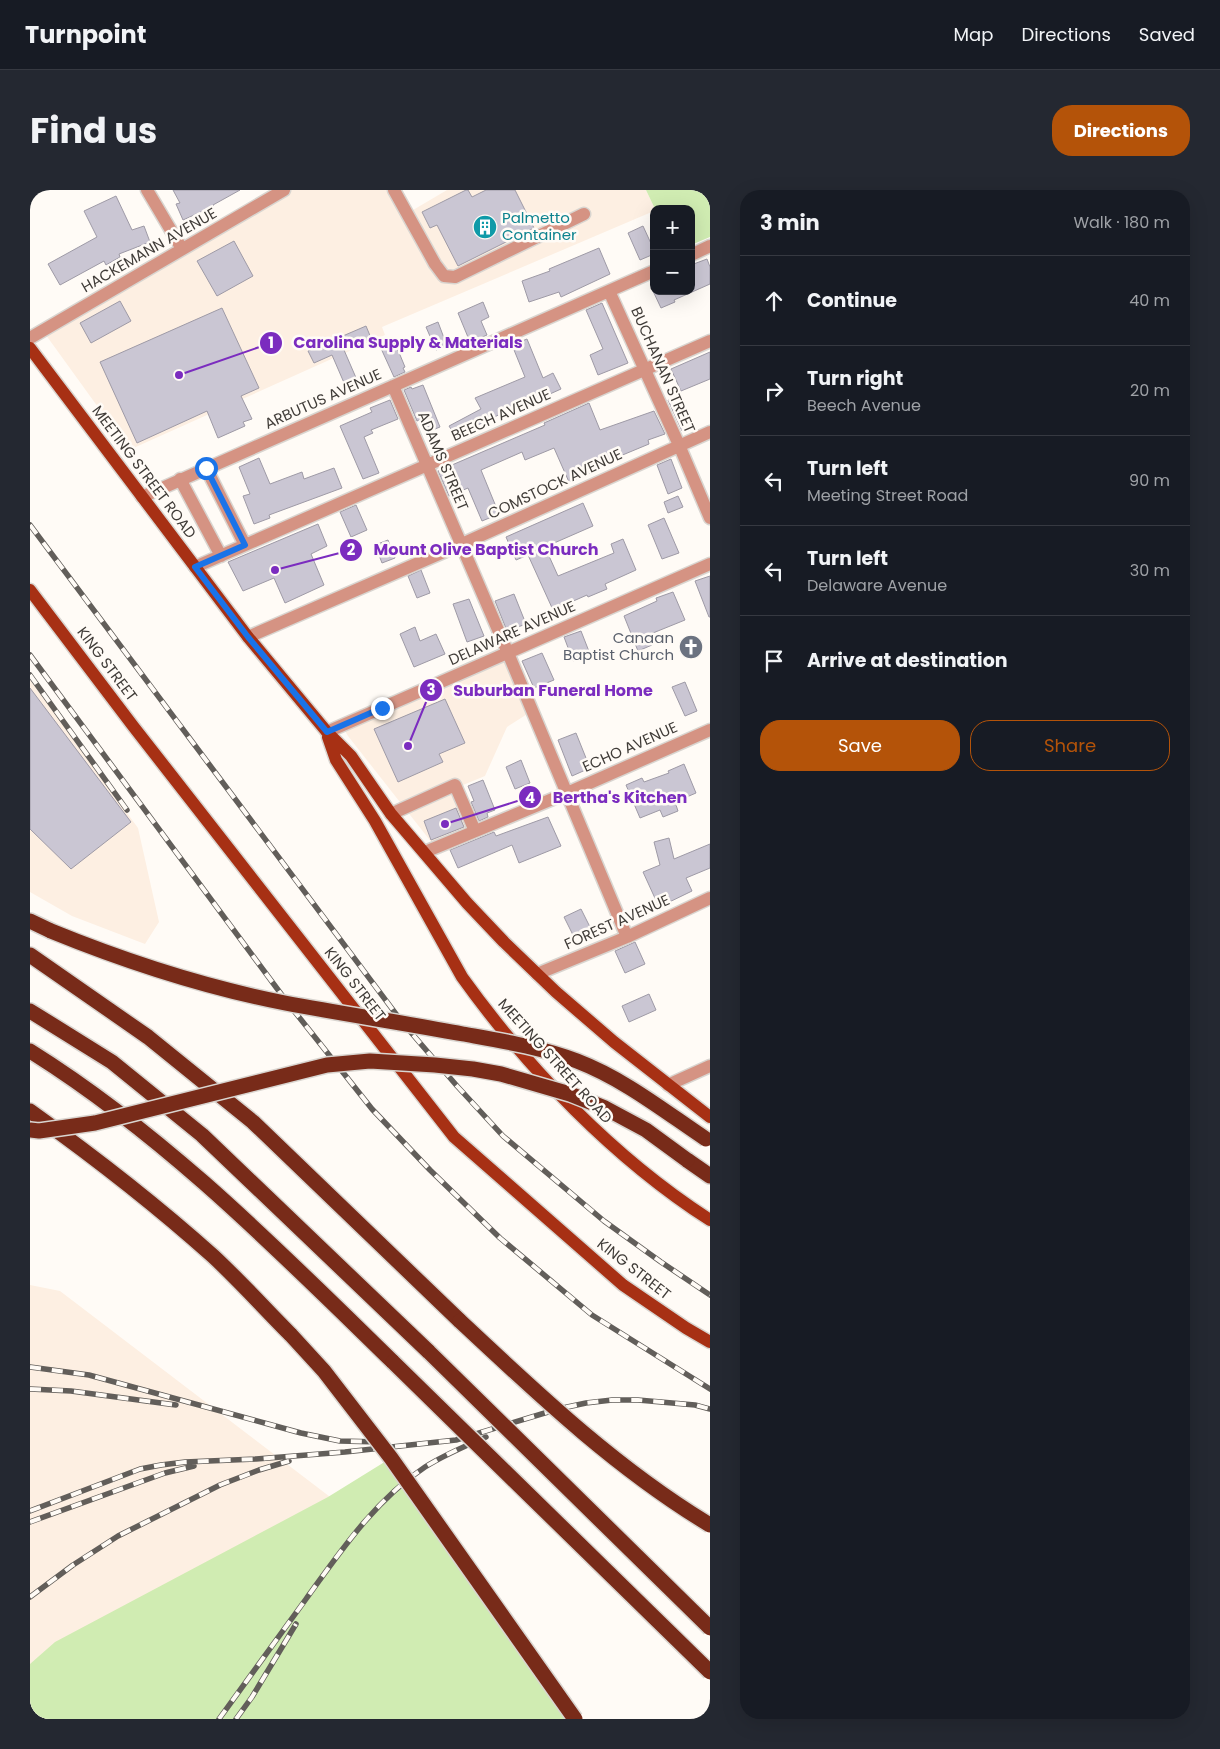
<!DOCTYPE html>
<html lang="en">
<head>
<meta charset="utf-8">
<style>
  :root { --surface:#171b24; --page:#242831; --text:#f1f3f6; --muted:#9ea1a6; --line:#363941; --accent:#b45309 }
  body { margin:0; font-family:Poppins,sans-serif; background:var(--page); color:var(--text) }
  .controls { position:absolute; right:15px; top:15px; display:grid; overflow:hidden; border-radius:10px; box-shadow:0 5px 20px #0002 }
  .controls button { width:45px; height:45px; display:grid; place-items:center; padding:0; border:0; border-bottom:1px solid var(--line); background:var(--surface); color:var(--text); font:25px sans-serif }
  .stop { position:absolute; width:15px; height:15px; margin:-11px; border:4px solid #1a73e8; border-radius:50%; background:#fff }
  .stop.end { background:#1a73e8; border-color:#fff; box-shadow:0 1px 5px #0008 }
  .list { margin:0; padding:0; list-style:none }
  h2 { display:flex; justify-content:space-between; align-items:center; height:65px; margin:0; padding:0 20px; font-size:21px }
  h2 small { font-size:16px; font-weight:400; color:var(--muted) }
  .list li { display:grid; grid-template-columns:32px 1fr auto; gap:15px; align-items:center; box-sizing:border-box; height:90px; padding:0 20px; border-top:1px solid var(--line) }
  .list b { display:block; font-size:19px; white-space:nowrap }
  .list p { margin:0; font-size:16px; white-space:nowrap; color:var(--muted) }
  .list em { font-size:16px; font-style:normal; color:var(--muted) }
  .actions { display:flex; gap:10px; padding:15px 20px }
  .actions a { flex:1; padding:11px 0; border:1px solid var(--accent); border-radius:20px; text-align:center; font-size:18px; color:var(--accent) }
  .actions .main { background:var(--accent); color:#fff }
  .icon { flex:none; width:28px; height:28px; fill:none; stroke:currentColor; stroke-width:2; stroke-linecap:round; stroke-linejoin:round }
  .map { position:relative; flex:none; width:680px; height:1529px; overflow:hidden; border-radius:20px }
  header { display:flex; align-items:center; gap:30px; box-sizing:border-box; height:70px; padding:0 25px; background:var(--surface); border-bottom:1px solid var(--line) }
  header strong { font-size:24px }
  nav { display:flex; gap:28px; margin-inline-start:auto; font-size:18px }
  .intro { display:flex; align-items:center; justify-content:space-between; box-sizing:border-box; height:120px; padding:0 30px }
  h1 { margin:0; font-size:35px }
  .button { padding:12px 22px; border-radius:20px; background:var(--accent); color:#fff; font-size:18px; font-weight:700 }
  main { display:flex; gap:30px; padding:0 30px }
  aside { flex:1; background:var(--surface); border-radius:20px; box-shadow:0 5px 20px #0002 }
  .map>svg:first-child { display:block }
  .built { fill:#fdefe2 }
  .green { fill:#d0ecb2 }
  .building { fill:#cac6d3; stroke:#9e9aa6 }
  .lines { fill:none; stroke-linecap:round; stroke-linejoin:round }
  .minor-casing { stroke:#d9d5d0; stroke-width:15 }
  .major-casing { stroke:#d9d5d0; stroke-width:15 }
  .highway-casing { stroke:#d9d5d0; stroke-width:18 }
  .minor { stroke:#d59383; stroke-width:12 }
  .major { stroke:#a73014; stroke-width:12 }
  .highway { stroke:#782b19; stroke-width:15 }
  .rail-casing { stroke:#625e5a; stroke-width:5.5 }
  .rail { stroke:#fffbf6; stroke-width:4; stroke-dasharray:11; stroke-linecap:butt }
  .highway-bridge-casing { stroke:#d9d5d0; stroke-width:18; stroke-linecap:butt }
  .highway-bridge { stroke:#782b19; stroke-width:15 }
  .route { stroke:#1a73e8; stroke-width:6 }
  .labels { text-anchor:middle; stroke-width:5; stroke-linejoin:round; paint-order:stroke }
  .culture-label { font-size:15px; fill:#0d838f; stroke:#fffbf6; text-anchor:start }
  .street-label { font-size:15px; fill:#403c38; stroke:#fffbf6 }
  .worship-label { font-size:15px; fill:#5b616d; stroke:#fffbf6; text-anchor:end }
  .leader { fill:none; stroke:#7b2cbf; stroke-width:2 }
  .callout-dot { fill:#7b2cbf; stroke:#fffbf6; stroke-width:2 }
  .mark-label { font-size:15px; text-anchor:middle; font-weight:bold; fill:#fff }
  .callout-label { font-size:16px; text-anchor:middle; font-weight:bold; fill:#7b2cbf; stroke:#fffbf6; stroke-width:5; stroke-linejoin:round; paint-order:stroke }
</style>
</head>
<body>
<header>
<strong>Turnpoint</strong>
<nav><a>Map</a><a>Directions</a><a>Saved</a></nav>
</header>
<div class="intro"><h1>Find us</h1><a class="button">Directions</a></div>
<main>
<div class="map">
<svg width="680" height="1529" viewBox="0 0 680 1529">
  <rect width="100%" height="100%" fill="#fffbf6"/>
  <!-- built -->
  <path class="built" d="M 254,0 L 364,0 L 378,23 L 417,0 L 616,0 L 625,19 L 624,19 L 624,21 L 352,137 L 355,145 L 99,260 L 13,141 Z
    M 478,463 L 502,521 L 477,537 L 455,586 L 433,595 L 449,640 L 406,658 L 318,546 L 312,536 Z
    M 0,490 L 108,638 L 129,732 L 115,754 L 42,726 L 0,702 Z
    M 0,1095 L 30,1101 L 514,1470 L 476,1529 L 0,1529 Z"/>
  <!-- green -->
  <path class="green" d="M 616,0 L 680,0 L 680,47 L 661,55 L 661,19 L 625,19 Z
    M 361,1268 L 545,1529 L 0,1529 L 0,1474 L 25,1452 L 298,1307 Z"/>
  <!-- building -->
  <path class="building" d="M 143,0 L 210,0 L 183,15 L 184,16 L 153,30 L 146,14 L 150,13 Z
    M 436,0 L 438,0 L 442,7 L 456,0 L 485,0 L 504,38 L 428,76 L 407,35 L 400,38 L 392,22 Z
    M 86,6 L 102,40 L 114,36 L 120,52 L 89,64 L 90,67 L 76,75 L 74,71 L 30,95 L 18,74 L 67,47 L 54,21 Z
    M 613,36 L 624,60 L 624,64 L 610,70 L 598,43 Z
    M 204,51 L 223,86 L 187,106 L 167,71 Z
    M 569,58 L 580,84 L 531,107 L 529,102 L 499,112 L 492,91 L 520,81 L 519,79 Z
    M 677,69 L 680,77 L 680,94 L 644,110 L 645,112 L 631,118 L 623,101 L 661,101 L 661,75 Z
    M 90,111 L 101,131 L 61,153 L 50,133 Z
    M 453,112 L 459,127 L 451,131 L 457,145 L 440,152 L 428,123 Z
    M 572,113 L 598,173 L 568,185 L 560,165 L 573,159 L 556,120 Z
    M 192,118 L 229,198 L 211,206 L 222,229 L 213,232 L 215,236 L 188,248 L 177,221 L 107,253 L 70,172 Z
    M 408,132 L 417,156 L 406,160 L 396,137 Z
    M 336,136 L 341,148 L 314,160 L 330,197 L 318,202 L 302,165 L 284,173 L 278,161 Z
    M 363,148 L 375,177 L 373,178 L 375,182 L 364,187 L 349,154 Z
    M 497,149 L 513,188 L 523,183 L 531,199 L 511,208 L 510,207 L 483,218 L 425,246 L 419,236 L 451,219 L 445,208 L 495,187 L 482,155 Z
    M 680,162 L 680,189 L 651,201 L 641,179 Z
    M 393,195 L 410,237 L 400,241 L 394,228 L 387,231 L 374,200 L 381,197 L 382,199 Z
    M 650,205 L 663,236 L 652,241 L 638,210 Z
    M 360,210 L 368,229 L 341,240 L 343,243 L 334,247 L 349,283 L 333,289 L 310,236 L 342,222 L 340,218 Z
    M 559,213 L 570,240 L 624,221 L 635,244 L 618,250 L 619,254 L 566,276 L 568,280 L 539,292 L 524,258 L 495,270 L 492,262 L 451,280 L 469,324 L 452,331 L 438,298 L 419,306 L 408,281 L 515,235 L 514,233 Z
    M 229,268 L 240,294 L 272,282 L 274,289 L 304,278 L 312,298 L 239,325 L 240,328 L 224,334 L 213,306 L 220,304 L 209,277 Z
    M 641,269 L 652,298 L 638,304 L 627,275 Z
    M 648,306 L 653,317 L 638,323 L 634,312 Z
    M 553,313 L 563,336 L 515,357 L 528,386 L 584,363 L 581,354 L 593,349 L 606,380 L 575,394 L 577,399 L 558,407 L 557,405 L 523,420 L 498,365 L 486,370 L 476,347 Z
    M 326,315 L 337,340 L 321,347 L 310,322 Z
    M 634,328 L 649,363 L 632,369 L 618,335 Z
    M 288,334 L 297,356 L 281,364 L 294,395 L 255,413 L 244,388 L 213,401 L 198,372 Z
    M 358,350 L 365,368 L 352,373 L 345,355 Z
    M 391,380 L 400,403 L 387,408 L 378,386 Z
    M 680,386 L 680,427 L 679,427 L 665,391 Z
    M 643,402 L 655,430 L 618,445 L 622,455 L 608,461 L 594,426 L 627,411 L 626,408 Z
    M 484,404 L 496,434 L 477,441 L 465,411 Z
    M 439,409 L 454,446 L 437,452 L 423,414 Z
    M 385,437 L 390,451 L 406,444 L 415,464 L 384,477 L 370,444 Z
    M 551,441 L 560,464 L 543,471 L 534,447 Z
    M 512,463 L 524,490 L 504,498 L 492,471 Z
    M 655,492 L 667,521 L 655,526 L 642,497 Z
    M 0,498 L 101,632 L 41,679 L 0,639 Z
    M 415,509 L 435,553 L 409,564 L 413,572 L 368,592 L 344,539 Z
    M 546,543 L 560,578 L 542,586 L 528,550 Z
    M 491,570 L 500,593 L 485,599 L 476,577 Z
    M 654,574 L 666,603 L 645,612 L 648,621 L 633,627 L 630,620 L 610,628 L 596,595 L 612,588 L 614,592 L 639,583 L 638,581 Z
    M 453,590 L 465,620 L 457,623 L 458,627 L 449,631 L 441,612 L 444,611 L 438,596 Z
    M 426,618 L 434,637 L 401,650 L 394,631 Z
    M 518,627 L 531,656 L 489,673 L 482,655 L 428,678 L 420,660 L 464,642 L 466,646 Z
    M 639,648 L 644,669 L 680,654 L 680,678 L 656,688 L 662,701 L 629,717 L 613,682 L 630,675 L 624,652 Z
    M 551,719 L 561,739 L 544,747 L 534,727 Z
    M 605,752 L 615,774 L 595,783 L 585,761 Z
    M 619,804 L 626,820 L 599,832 L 592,816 Z"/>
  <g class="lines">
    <!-- minor casing -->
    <g class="minor-casing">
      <path id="minor" d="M 117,0 L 152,59
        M 364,0 L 405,74 L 414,86 L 425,87 L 554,24
        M 661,65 L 680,56
        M 579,101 L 649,255 L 680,328
        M 0,148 L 254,0
        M 363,196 L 478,463 L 597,747
        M 176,278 L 215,355
        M 150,289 L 191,366
        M 112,307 L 624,81
        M 165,377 L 680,151
        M 218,447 L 432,354 L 680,242
        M 297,542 L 680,374
        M 361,624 L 425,595 L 445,641
        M 395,662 L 537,603 L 680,540
        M 507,784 L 597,747 L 680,708
        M 638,895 L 680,876"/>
    </g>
    <!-- major casing -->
    <g class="major-casing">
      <path id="major" d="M 0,158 L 218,447 L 297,542 L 321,566 L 361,624 L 437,713 L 474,752 L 526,802 L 584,852 L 680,927
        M 0,400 L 103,536 L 424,947 L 593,1095 L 656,1138 L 680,1152
        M 298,547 L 306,570 L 345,631 L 432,787 C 498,879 585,969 680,1030"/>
    </g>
    <!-- highway casing -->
    <g class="highway-casing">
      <path id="highway" d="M 0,731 L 21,741
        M 0,765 L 118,847 L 223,932 L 430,1131
        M 0,821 L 82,872 L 172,945 L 399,1162
        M 0,861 C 136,946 249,1061 363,1172
        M 0,921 C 63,966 125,1014 183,1066 C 210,1091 235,1119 261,1145
        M 657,970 L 680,986"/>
    </g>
    <!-- minor -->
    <use href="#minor" class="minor"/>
    <!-- major -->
    <use href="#major" class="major"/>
    <!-- highway -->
    <use href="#highway" class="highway"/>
    <!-- rail casing -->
    <g class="rail-casing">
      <path id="rail" d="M 0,335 L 372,832 L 427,896 L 473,946 L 574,1031 L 631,1072 L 680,1105
        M 0,465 L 257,812 L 342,919 L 400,980 L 470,1048 L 562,1125 L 680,1199
        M 0,485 L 97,620
        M 0,1177 L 59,1185 L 271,1243 L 310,1251 L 351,1252
        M 0,1199 L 41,1201 L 146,1215
        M 0,1321 L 110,1279 L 131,1275 L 155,1272 L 226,1269 L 315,1262 L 426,1250 L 528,1219 L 556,1213 L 582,1210 L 608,1210 L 665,1215 L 680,1219
        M 0,1332 L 135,1283 L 164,1276
        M 0,1407 L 43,1375 L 88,1346 L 190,1295 L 229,1280 L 259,1271
        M 189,1529 C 218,1489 247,1449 276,1409 C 310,1362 345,1310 395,1277 C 414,1265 435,1256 456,1247
        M 206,1529 L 222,1507 L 266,1434"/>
    </g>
    <!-- rail -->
    <use href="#rail" class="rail"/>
    <!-- highway-bridge casing -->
    <g class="highway-bridge-casing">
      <path id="highway-bridge" d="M 21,741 C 97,772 174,797 255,813 C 314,824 374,833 433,844 C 472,851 510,857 547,871 C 594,889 634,921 676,949
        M 0,940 L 9,941 L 65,933 L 297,875 L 340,871 L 405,875 L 443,879 L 471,884 L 540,904 L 575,918 L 616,940 L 657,970
        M 430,1131 C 509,1205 587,1279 680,1335
        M 261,1145 L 294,1181 L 361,1268 L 545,1529
        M 399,1162 L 680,1438
        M 363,1172 L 680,1482"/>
    </g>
    <!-- highway-bridge -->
    <use href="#highway-bridge" class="highway-bridge"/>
  </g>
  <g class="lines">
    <!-- route -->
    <path class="route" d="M 176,278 L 215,355 L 165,377 L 218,447 L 297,542 L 352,518"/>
  </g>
  <!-- icons -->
  <defs>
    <g id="building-disc" transform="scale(1.25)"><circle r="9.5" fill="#0f9aa8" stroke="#fffbf6"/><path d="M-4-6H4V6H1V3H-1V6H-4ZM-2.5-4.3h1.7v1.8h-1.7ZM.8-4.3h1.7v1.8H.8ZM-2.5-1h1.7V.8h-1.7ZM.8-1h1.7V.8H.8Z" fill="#fff"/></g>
    <g id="church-disc" transform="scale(1.25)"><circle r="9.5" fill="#6b7280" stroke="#fffbf6"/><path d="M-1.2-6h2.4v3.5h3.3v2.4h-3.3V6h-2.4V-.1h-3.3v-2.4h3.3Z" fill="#fff"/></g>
  </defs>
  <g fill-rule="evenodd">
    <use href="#building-disc" x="455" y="37"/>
    <use href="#church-disc" x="661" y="457"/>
  </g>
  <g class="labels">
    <!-- culture labels -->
    <g class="culture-label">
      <text x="472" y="33">Palmetto<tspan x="472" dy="17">Container</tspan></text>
    </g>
    <!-- street labels -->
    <g class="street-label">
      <text transform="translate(119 60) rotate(-30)" y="5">HACKEMANN AVENUE</text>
      <text transform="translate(633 180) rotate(66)" y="5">BUCHANAN STREET</text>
      <text transform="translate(293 209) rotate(-24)" y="5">ARBUTUS AVENUE</text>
      <text transform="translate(471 225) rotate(-24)" y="5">BEECH AVENUE</text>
      <text transform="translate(413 271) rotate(67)" y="5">ADAMS STREET</text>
      <text transform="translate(114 282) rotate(53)" y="5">MEETING STREET ROAD</text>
      <text transform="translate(525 294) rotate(-25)" y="5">COMSTOCK AVENUE</text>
      <text transform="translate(482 443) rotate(-24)" y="5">DELAWARE AVENUE</text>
      <text transform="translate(77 474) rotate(53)" y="5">KING STREET</text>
      <text transform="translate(600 557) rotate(-24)" y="5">ECHO AVENUE</text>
      <text transform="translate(587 732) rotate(-24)" y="5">FOREST AVENUE</text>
      <text transform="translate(325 794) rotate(52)" y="5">KING STREET</text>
      <text transform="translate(525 871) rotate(48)" y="5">MEETING STREET ROAD</text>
      <text transform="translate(604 1079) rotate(38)" y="5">KING STREET</text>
    </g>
    <!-- worship labels -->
    <g class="worship-label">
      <text x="644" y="453">Canaan<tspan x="644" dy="17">Baptist Church</tspan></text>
    </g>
  </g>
  <!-- callouts -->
  <path class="leader" d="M149 185L241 153M245 380L321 360M378 556L401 500M415 634L500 607"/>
  <g class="callout-dot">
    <circle cx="149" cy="185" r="5"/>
    <circle cx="245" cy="380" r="5"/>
    <circle cx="378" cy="556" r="5"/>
    <circle cx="415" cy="634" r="5"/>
    <circle cx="241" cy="153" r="12"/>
    <circle cx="321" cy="360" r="12"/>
    <circle cx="401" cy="500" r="12"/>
    <circle cx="500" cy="607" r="12"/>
  </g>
  <g class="mark-label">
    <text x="241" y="158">1</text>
    <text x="321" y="365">2</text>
    <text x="401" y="505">3</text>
    <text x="500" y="613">4</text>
  </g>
  <g class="callout-label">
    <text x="378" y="158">Carolina Supply &amp; Materials</text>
    <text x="456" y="365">Mount Olive Baptist Church</text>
    <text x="523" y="506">Suburban Funeral Home</text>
    <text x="590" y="613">Bertha's Kitchen</text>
  </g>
</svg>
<div class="controls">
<button>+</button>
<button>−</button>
</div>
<div class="stop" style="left:176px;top:278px"></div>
<div class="stop end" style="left:352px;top:518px"></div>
</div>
<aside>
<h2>3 min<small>Walk · 180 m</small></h2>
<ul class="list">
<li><svg class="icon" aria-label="ahead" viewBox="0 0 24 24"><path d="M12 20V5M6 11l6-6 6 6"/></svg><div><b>Continue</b></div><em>40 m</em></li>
<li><svg class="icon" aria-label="right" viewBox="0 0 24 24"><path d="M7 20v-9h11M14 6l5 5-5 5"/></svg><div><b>Turn right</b><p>Beech Avenue</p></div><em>20 m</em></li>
<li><svg class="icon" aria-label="left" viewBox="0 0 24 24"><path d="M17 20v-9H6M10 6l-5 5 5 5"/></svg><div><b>Turn left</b><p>Meeting Street Road</p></div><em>90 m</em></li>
<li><svg class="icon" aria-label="left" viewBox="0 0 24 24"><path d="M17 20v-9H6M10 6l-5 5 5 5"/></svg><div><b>Turn left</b><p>Delaware Avenue</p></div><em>30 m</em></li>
<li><svg class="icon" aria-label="arrive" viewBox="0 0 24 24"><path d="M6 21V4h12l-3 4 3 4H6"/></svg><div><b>Arrive at destination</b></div></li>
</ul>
<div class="actions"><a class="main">Save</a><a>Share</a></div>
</aside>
</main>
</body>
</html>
